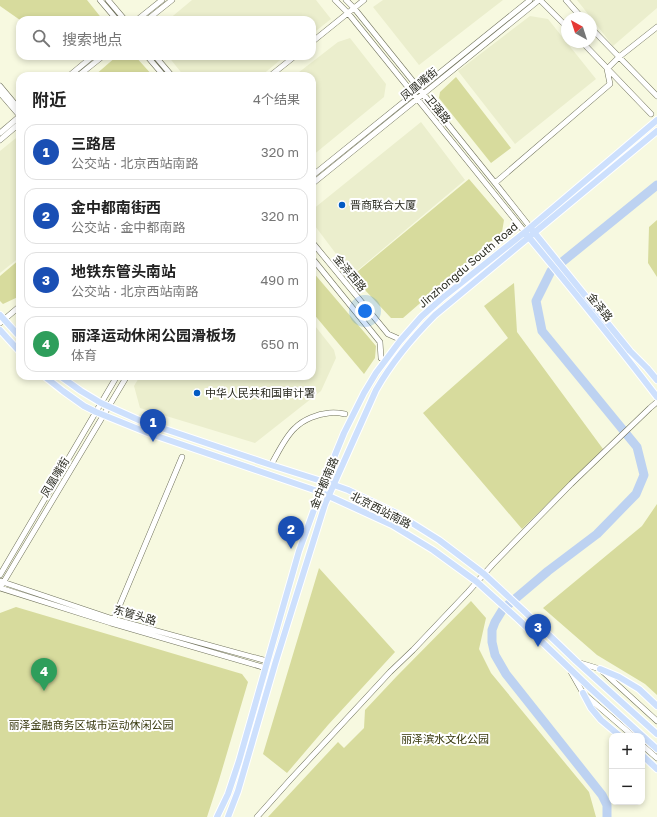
<!DOCTYPE html>
<html lang="zh">
<head>
<meta charset="utf-8">
<style>
  :root { --surface:#fff; --page:#f2f2f2; --text:#222; --muted:#767676; --line:#e0e0e0; --accent:#025ac3 }
  body { margin:0; font-family:"Golos Text","Noto Sans SC",sans-serif; background:var(--page); color:var(--text) }
  .controls { position:absolute; right:12px; bottom:12px; display:grid; overflow:hidden; border-radius:8px; box-shadow:0 2px 6px #0003 }
  .controls button { width:36px; height:36px; display:grid; place-items:center; padding:0; border:0; border-bottom:1px solid var(--line); background:var(--surface); color:var(--text); font:20px sans-serif }
  .compass { position:absolute; left:561px; top:12px; width:36px; height:36px; border-radius:50%; background:var(--surface); box-shadow:0 2px 6px #0003; rotate:321deg }
  .you { position:absolute; left:365px; top:311px; width:14px; height:14px; margin:-10px; border:3px solid #fff; border-radius:50%; background:#1a73e8; box-shadow:0 0 0 6px #1a73e833 }
  .badge { display:grid; place-items:center; width:26px; height:26px; border-radius:50%; background:var(--accent); color:#fff; font-size:13px; font-weight:700 }
  .pin { position:absolute; translate:-50% -33px; filter:drop-shadow(0 1px 2px #0008) }
  .pin::after { content:''; position:absolute; top:21px; width:14px; height:12px; background:inherit; clip-path:polygon(0 0,100% 0,50% 100%) }
  .list { margin:0; padding:0; list-style:none }
  h2 { display:flex; justify-content:space-between; align-items:center; height:52px; margin:0; padding:0 16px; font-size:17px }
  h2 small { font-size:13px; font-weight:400; color:var(--muted) }
  .list li { display:grid; grid-template-columns:26px 1fr auto; gap:12px; align-items:center; box-sizing:border-box; height:56px; margin:0 8px 8px; padding:0 8px; border:1px solid var(--line); border-radius:12px }
  .list b { display:block; font-size:15px; white-space:nowrap }
  .list p { margin:0; font-size:13px; white-space:nowrap; color:var(--muted) }
  .list em { font-size:13px; font-style:normal; color:var(--muted) }
  .icon { flex:none; width:22px; height:22px; fill:none; stroke:currentColor; stroke-width:2; stroke-linecap:round; stroke-linejoin:round }
  .map { position:relative; flex:none; width:657px; height:817px; overflow:hidden }
  .search { position:absolute; background:var(--surface); box-shadow:0 2px 6px #0003; left:16px; top:16px; width:300px; height:44px; display:flex; align-items:center; gap:10px; box-sizing:border-box; padding:0 14px; border-radius:12px; color:var(--muted); font-size:15px }
  .panel { position:absolute; background:var(--surface); box-shadow:0 2px 6px #0003; left:16px; top:72px; width:300px; height:308px; border-radius:12px }
  .map>svg:first-child { display:block }
  .built { fill:#ebeecd }
  .green { fill:#d7db9d }
  .lines { fill:none; stroke-linecap:round; stroke-linejoin:round }
  .river { stroke:#bdd2f1; stroke-width:9 }
  .minor-casing { stroke:#70725c; stroke-width:6 }
  .major-casing { stroke:#fff; stroke-width:8 }
  .minor { stroke:#fff; stroke-width:5 }
  .major { stroke:#cde0fd; stroke-width:6 }
  .poi-dot { fill:#025ac3; stroke:#fff; stroke-width:1.5 }
  .labels { text-anchor:middle; stroke-width:4; stroke-linejoin:round; paint-order:stroke }
  .street-label { font-size:11px; fill:#292a20; stroke:#fff }
  .poi-label { font-size:11px; fill:#292a20; stroke:#fff; text-anchor:start }
  .park-label { font-size:11px; fill:#34350a; stroke:#fff }
</style>
</head>
<body>
<div class="map">
<svg width="657" height="817" viewBox="0 0 657 817">
  <rect width="100%" height="100%" fill="#f7f9e0"/>
  <!-- built -->
  <path class="built" d="M 192,0 L 316,0 L 331,19 L 312,34 L 312,20 L 168,20 Z
    M 383,0 L 503,0 L 419,65 L 373,7 Z
    M 577,0 L 657,0 L 657,8 L 613,46 Z
    M 530,16 L 548,19 L 596,79 L 515,144 L 458,71 Z
    M 350,38 L 386,84 L 384,97 L 312,156 L 312,76 L 294,76 L 338,42 Z
    M 168,56 L 285,56 L 261,76 L 184,76 Z
    M 421,122 L 465,180 L 352,275 L 312,222 L 312,210 Z
    M 16,138 L 20,138 L 20,257 L 0,273 L 0,151 Z
    M 312,322 L 334,350 L 336,358 L 321,391 L 255,443 L 140,408 L 134,386 L 140,376 L 312,376 Z"/>
  <!-- green -->
  <path class="green" d="M 0,0 L 87,0 L 103,20 L 20,20 L 0,6 Z
    M 117,56 L 135,56 L 153,76 L 94,76 Z
    M 456,77 L 511,148 L 491,163 L 439,98 L 440,92 Z
    M 469,179 L 504,220 L 502,232 L 403,318 L 391,318 L 352,276 Z
    M 657,220 L 657,277 L 648,263 L 649,227 Z
    M 20,259 L 20,296 L 3,304 L 0,301 L 0,276 Z
    M 312,271 L 376,346 L 375,358 L 364,374 L 312,312 Z
    M 514,283 L 517,332 L 603,449 L 522,529 L 423,413 L 508,338 L 484,306 Z
    M 657,504 L 657,695 L 645,684 L 597,655 L 543,608 L 642,526 Z
    M 319,568 L 395,652 L 328,725 L 287,773 L 263,754 Z
    M 471,601 L 486,618 L 479,649 L 491,673 L 589,792 L 596,817 L 268,817 L 338,742 L 344,748 L 364,728 L 365,710 L 397,676 Z
    M 16,607 L 242,674 L 248,682 L 219,780 L 207,817 L 0,817 L 0,613 Z"/>
  <g class="lines">
    <!-- river -->
    <path class="river" d="M 607,817 L 607,805 L 602,795 L 506,674 L 495,655 L 492,642 L 492,630 L 495,622 L 503,609 L 548,571 L 597,534 L 636,494 L 644,475 L 637,447 L 542,331 L 536,301 L 551,271 L 657,185"/>
    <!-- minor casing -->
    <g class="minor-casing">
      <path id="minor" d="M 100,0 L 117,20
        M 108,0 L 125,20
        M 335,0 L 348,13 L 525,232
        M 346,0 L 354,8 L 495,183 L 530,227
        M 540,0 L 567,27
        M 566,0 L 582,18
        M 137,20 L 162,0
        M 147,20 L 172,0
        M 591,28 L 657,96
        M 312,42 L 364,0
        M 582,42 L 651,114
        M 147,56 L 164,76
        M 155,56 L 172,76
        M 69,76 L 93,56
        M 78,76 L 103,56
        M 270,76 L 295,56
        M 0,86 L 20,110
        M 0,93 L 20,116
        M 0,133 L 20,116
        M 0,140 L 20,123
        M 312,176 L 530,0
        M 495,183 L 610,84 L 607,69 L 619,57 L 657,27
        M 312,184 L 417,99 L 539,0
        M 312,242 L 388,334 L 397,338
        M 312,258 L 380,342 L 381,358
        M 0,323 L 20,306
        M 127,376 L 0,588 L 111,623 L 266,668
        M 271,465 C 278,453 285,437 295,428 C 304,419 318,414 329,413 C 334,412 340,413 345,414
        M 0,575 L 117,376
        M 0,581 L 113,619 L 267,661
        M 113,621 L 182,457
        M 577,662 L 600,669 L 657,721
        M 571,672 L 583,693 L 633,736
        M 642,745 L 657,758
        M 257,817 L 290,780 L 390,672 L 413,650 L 468,592 L 493,564 L 525,531 L 571,484 L 650,408 L 657,402"/>
    </g>
    <!-- major casing -->
    <g class="major-casing">
      <path id="major" d="M 533,231 L 630,351 L 647,368 L 657,380
        M 527,235 C 571,288 615,342 657,397
        M 0,315 L 20,337
        M 0,330 L 20,352
        M 44,376 L 63,391 L 84,406 L 96,412 L 148,433 L 320,492 L 392,525 L 433,550 L 477,582 L 519,620 L 590,688 L 657,749
        M 60,376 L 81,391 L 101,403 L 141,421 L 271,465 L 334,485 L 348,490 L 396,513 L 439,540 L 484,574 L 525,612 L 576,661 L 657,734
        M 600,669 L 619,677 L 639,689 L 657,706
        M 583,693 L 591,708 L 601,720 L 620,736
        M 642,755 L 657,769
        M 217,817 L 228,794 L 239,761 L 299,551 L 324,482 L 344,433 L 364,393 L 376,373 L 400,341 L 421,317 L 441,299 L 525,232 L 657,120
        M 228,817 L 238,791 L 275,664 L 325,504 L 376,390 C 392,362 412,338 435,315 L 657,131"/>
    </g>
    <!-- minor -->
    <use href="#minor" class="minor"/>
    <!-- major -->
    <use href="#major" class="major"/>
  </g>
  <!-- markers -->
  <g class="poi-dot">
    <circle cx="342" cy="205" r="4"/>
    <circle cx="197" cy="393" r="4"/>
  </g>
  <g class="labels">
    <!-- street labels -->
    <g class="street-label">
      <text transform="translate(419 84) rotate(-39)" y="4">凤凰嘴街</text>
      <text transform="translate(438 109) rotate(51)" y="4">卫强路</text>
      <text transform="translate(468 265) rotate(-40)" y="4">Jinzhongdu South Road</text>
      <text transform="translate(350 273) rotate(50)" y="4">金泽西路</text>
      <text transform="translate(600 307) rotate(51)" y="4">金泽路</text>
      <text transform="translate(55 477) rotate(-59)" y="4">凤凰嘴街</text>
      <text transform="translate(324 483) rotate(-67)" y="4">金中都南路</text>
      <text transform="translate(381 510) rotate(27)" y="4">北京西站南路</text>
      <text transform="translate(135 615) rotate(16)" y="4">东管头路</text>
    </g>
    <!-- poi labels -->
    <g class="poi-label">
      <text x="350" y="209">晋商联合大厦</text>
      <text x="205" y="397">中华人民共和国审计署</text>
    </g>
    <!-- park labels -->
    <g class="park-label">
      <text x="91" y="729">丽泽金融商务区城市运动休闲公园</text>
      <text x="445" y="743">丽泽滨水文化公园</text>
    </g>
  </g>
</svg>
<div class="controls">
<button>+</button>
<button>−</button>
</div>
<svg class="compass" viewBox="-18 -18 36 36"><path d="M0-13l5 13h-10z" fill="#e53935"/><path d="M0 13l5-13h-10z" fill="#767676"/></svg>
<div class="you"></div>
<div class="pin badge" style="left:153px;top:442px;background:#1a4fb4">1</div>
<div class="pin badge" style="left:291px;top:549px;background:#1a4fb4">2</div>
<div class="pin badge" style="left:538px;top:647px;background:#1a4fb4">3</div>
<div class="pin badge" style="left:44px;top:691px;background:#2e9e5b">4</div>
<div class="search"><svg class="icon" aria-label="search" viewBox="0 0 24 24"><circle cx="10" cy="10" r="6"/><path d="M15 15l6 6"/></svg>搜索地点</div>
<section class="panel">
<h2>附近<small>4个结果</small></h2>
<ul class="list">
<li><span class="badge" style="background:#1a4fb4">1</span><div><b>三路居</b><p>公交站 · 北京西站南路</p></div><em>320 m</em></li>
<li><span class="badge" style="background:#1a4fb4">2</span><div><b>金中都南街西</b><p>公交站 · 金中都南路</p></div><em>320 m</em></li>
<li><span class="badge" style="background:#1a4fb4">3</span><div><b>地铁东管头南站</b><p>公交站 · 北京西站南路</p></div><em>490 m</em></li>
<li><span class="badge" style="background:#2e9e5b">4</span><div><b>丽泽运动休闲公园滑板场</b><p>体育</p></div><em>650 m</em></li>
</ul>
</section>
</div>
</body>
</html>
